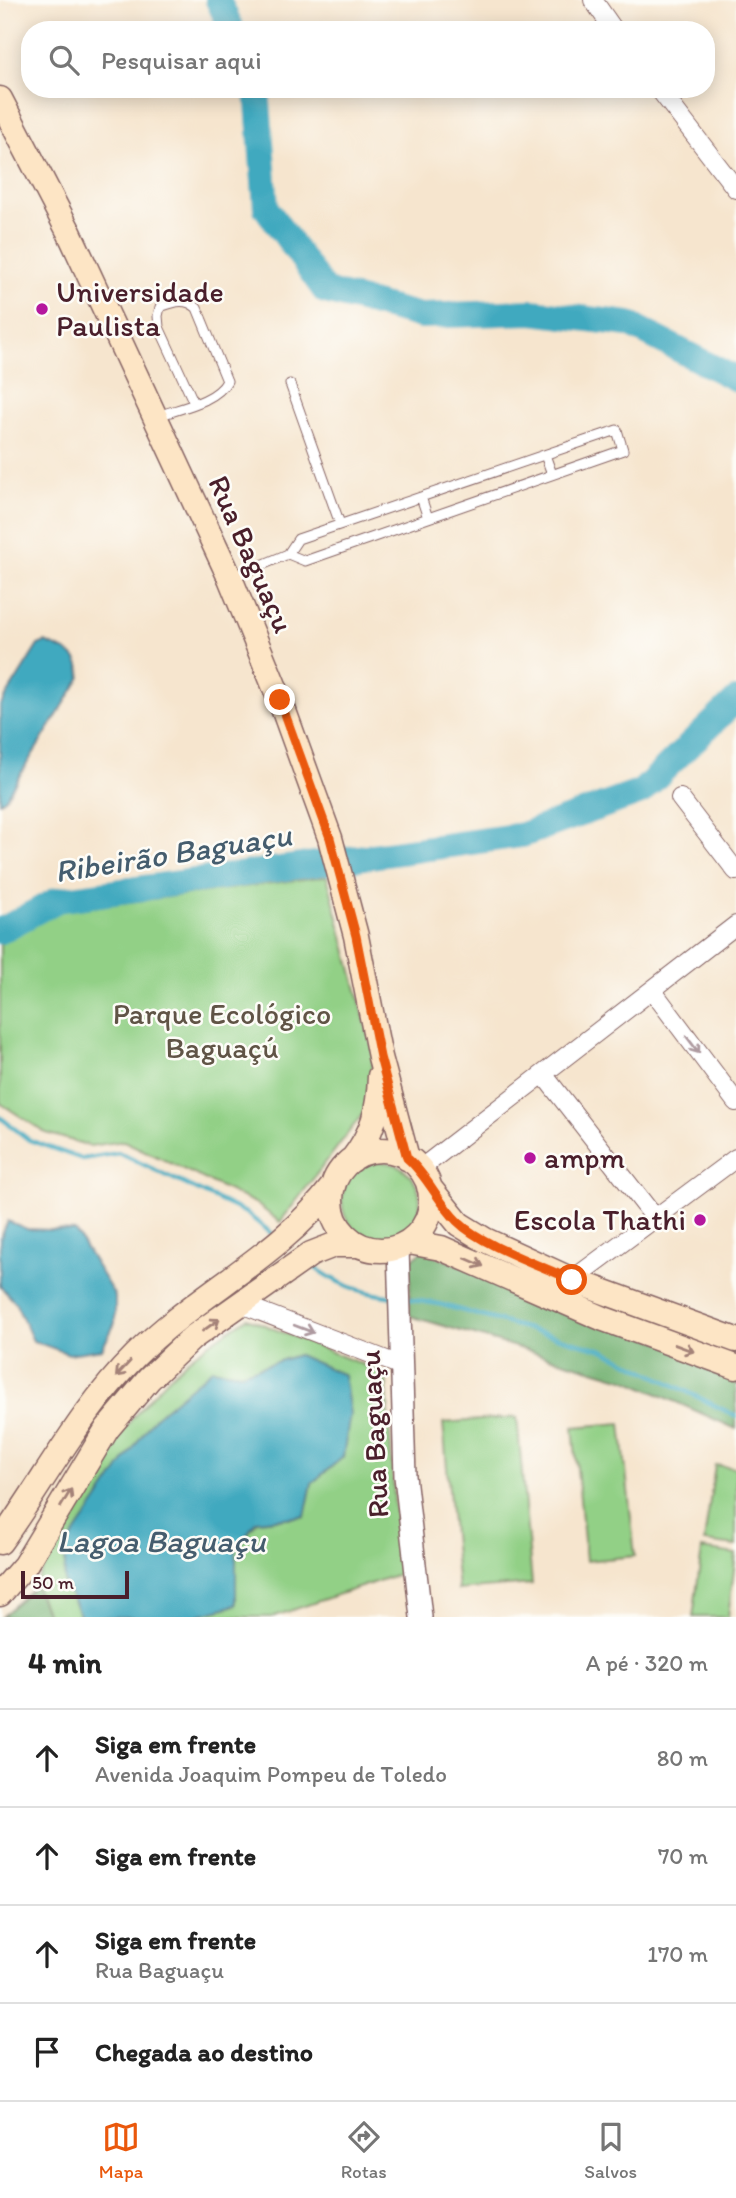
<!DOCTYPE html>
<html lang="pt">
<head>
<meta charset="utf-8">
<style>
  :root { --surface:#fff; --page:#f2f2f2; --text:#222; --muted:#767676; --line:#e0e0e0; --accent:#ea580c }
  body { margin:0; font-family:Itim,sans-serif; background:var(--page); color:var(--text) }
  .scale { position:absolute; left:21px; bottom:18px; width:108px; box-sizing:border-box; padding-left:7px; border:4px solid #4a1f2b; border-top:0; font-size:19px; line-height:24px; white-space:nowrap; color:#4a1f2b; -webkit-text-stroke:5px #fdfcf7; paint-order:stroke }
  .stop { position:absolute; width:21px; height:21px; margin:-16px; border:5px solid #ea580c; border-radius:50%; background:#fff }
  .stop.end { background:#ea580c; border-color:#fff; box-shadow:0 2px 7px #0008 }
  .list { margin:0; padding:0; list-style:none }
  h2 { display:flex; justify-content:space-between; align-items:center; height:91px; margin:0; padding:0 28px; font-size:30px }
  h2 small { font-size:23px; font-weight:400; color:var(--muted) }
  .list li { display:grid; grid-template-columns:46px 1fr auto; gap:21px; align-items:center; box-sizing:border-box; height:98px; padding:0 28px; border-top:2px solid var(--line) }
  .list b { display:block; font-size:26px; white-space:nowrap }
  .list p { margin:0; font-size:23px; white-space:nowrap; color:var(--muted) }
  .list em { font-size:23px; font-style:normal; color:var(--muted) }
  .icon { flex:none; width:38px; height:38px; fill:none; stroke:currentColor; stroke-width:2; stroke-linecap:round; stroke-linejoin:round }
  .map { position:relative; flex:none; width:736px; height:1617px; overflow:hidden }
  .search { position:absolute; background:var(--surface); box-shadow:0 4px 18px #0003; left:21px; right:21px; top:21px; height:77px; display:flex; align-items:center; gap:18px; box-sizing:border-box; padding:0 24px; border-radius:28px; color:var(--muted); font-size:26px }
  .sheet { height:483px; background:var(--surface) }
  nav { display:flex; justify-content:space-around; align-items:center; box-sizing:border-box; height:98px; border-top:2px solid var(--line); background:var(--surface); font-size:19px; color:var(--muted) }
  nav a { display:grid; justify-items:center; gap:4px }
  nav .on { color:var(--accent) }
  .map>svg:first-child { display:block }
  .green { fill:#92d086; stroke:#6e7858; stroke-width:2 }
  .forest { fill:#75b273; stroke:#60684f; stroke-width:2 }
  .water { fill:#3fa9bf; stroke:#446475; stroke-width:2 }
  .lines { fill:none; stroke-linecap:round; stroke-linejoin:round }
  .stream { stroke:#3fa9bf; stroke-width:4.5 }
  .river { stroke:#3fa9bf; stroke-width:26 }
  .service-casing { stroke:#866464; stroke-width:11 }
  .minor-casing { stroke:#866464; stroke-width:20 }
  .tertiary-casing { stroke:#866464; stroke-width:24 }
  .secondary-casing { stroke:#866464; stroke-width:27 }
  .service { stroke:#fff; stroke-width:9 }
  .minor { stroke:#fff; stroke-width:18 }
  .tertiary { stroke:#fff; stroke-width:21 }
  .secondary { stroke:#fde5c5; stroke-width:24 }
  .oneway { stroke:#ae9aa0 }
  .oneway2 { stroke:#a48278 }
  .route { stroke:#ea580c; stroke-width:9 }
  .poi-dot { fill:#b5179e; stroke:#fdfcf7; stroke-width:2.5 }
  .labels { text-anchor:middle; stroke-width:5; stroke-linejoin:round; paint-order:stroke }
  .poi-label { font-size:30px; fill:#4a1f2b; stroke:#fdfcf7; text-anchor:start }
  .street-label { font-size:30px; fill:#4a1f2b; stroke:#fdfcf7 }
  .park-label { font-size:30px; fill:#605446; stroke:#fdfcf7 }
  .water-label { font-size:32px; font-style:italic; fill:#455d6e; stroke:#fdfcf7 }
</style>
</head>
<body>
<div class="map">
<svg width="736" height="1617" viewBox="0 0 736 1617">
  <rect width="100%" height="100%" fill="#fdfcf7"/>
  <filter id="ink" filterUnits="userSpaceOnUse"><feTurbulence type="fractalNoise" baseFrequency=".0143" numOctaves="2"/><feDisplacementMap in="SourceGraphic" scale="14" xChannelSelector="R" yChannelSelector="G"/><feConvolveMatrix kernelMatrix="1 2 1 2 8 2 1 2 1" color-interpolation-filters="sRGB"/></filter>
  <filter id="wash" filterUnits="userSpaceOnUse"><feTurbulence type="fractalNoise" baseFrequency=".00686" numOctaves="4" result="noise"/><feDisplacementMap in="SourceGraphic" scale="28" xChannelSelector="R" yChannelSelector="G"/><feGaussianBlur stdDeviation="1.57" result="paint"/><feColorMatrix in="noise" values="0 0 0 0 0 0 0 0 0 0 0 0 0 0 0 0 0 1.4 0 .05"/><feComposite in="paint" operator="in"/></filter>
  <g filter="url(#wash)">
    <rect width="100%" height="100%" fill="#f6e5ce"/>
    <!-- green -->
    <path class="green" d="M 327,876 L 373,1051 L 371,1103 L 280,1222 L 255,1203 L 124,1141 L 90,1146 L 46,1133 L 0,1103 L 0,942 L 61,911 Z
      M342 1201a39 39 0 1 1 78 0a39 39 0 1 1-78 0Z
      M 247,1318 L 386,1374 L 399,1574 L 272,1617 L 191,1617 L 236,1605 L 236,1550 L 257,1521 L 305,1516 L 312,1483 L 343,1457 L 298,1355 L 241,1373 L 212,1369 L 64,1582 L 81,1617 L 48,1617 L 35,1586 C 70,1504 119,1422 186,1361 C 204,1345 227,1332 247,1318 Z
      M 517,1417 L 532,1584 L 458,1590 L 443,1423 Z
      M 621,1423 L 635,1556 L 586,1561 L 573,1427 Z
      M 715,1465 L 736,1468 L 736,1546 L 704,1542 Z
      M 702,1549 L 736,1554 L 728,1617 L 693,1617 Z"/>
    <!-- forest -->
    <path class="forest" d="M 422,1251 L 736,1371 L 736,1429 L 627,1380 L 410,1316 L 410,1261 Z
      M 35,1586 L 48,1617 L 2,1617 Z"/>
    <!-- water -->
    <path class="water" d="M 45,642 C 63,650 81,653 81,677 L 5,799 L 0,802 L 0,706 L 38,645 Z
      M 8,1221 L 27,1229 L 75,1231 L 115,1296 L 115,1323 L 102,1349 L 69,1354 L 33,1341 L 15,1302 L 0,1286 L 0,1239 Z
      M 298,1355 L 344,1375 L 350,1414 L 343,1457 L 312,1483 L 305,1516 L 256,1521 L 236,1550 L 236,1605 L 191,1617 L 81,1617 L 64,1582 L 66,1547 L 153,1419 L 212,1369 L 241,1373 Z"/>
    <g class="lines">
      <!-- stream -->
      <path class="stream" d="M 0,1117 L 29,1140 L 82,1159 L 119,1153 L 246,1213 L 275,1236
        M 309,1263 C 335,1284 361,1293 394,1297
        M 406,1299 L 439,1304 L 603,1350 L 736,1416"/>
      <!-- river -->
      <path class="river" d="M 218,0 L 232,30
        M 257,89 L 266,208 L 325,291 L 421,316 L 532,312 L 629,324 L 736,379
        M 0,931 L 57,900 L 522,835 L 641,792 L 736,700"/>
    </g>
  </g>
  <g filter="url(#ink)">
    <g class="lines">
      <!-- service casing -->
      <g class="service-casing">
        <path id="service" d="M 290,384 L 340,524
          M 158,416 C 180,408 216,402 227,381 L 197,308 C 185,297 174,302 160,307 L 158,316 L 159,327 L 194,403
          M 545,455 L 552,474
          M 421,497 L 428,518
          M 231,578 L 288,554 L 298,539 L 617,430 L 623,450 L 305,561 L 288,554"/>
      </g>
      <!-- minor casing -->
      <g class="minor-casing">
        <path id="minor" d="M 593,0 L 614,30
          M 659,89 L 736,189
          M 680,798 L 736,871
          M 652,990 L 736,1102
          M 543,1074 L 655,1218
          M 420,1169 L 736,925
          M 572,1280 L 736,1158
          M 241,1304 L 402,1366"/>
      </g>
      <!-- tertiary casing -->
      <g class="tertiary-casing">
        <path id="tertiary" d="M 398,1248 L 405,1476 L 421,1617"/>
      </g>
      <!-- secondary casing -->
      <g class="secondary-casing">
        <path id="secondary" d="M 0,99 L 69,232 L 230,578 L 280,700 L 330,838 L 356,936 L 380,1057 L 407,1158
          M331 1200a50 50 0 1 1 100 0a50 50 0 1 1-100 0Z
          M 352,1160 C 373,1133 379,1110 380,1076
          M 429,1187 L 459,1224 L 485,1240 L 572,1280 L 736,1340
          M 409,1242 L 441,1248 L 604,1319 L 736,1367
          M 0,1542 C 45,1480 80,1411 135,1356 C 196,1294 280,1256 333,1186
          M 0,1594 L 25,1565 L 107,1429 L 149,1379 L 192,1338 L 311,1254 L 334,1245 L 359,1245"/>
      </g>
      <!-- service -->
      <use href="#service" class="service"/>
      <!-- minor -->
      <use href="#minor" class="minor"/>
      <!-- tertiary -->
      <use href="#tertiary" class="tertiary"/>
      <!-- secondary -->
      <use href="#secondary" class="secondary"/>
    </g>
    <!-- one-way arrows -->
    <defs><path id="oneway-shaft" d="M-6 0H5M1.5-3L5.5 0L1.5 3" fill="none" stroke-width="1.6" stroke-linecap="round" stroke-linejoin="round" transform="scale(1.75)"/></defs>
    <g class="oneway">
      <use href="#oneway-shaft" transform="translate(693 1045) rotate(53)"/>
      <use href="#oneway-shaft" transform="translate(304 1329) rotate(21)"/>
    </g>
    <g class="oneway2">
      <use href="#oneway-shaft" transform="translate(474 1262) rotate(24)"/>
      <use href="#oneway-shaft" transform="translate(211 1325) rotate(-35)"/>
      <use href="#oneway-shaft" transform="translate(684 1348) rotate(20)"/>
      <use href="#oneway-shaft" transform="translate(123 1369) rotate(133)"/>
      <use href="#oneway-shaft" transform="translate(66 1498) rotate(-59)"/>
    </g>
  </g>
  <g class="lines" filter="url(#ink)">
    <!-- route -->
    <path class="route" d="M 280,700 L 330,838 L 356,936 L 380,1057 L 407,1158 C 427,1175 438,1202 457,1221 C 481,1245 540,1265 572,1280"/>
  </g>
  <!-- markers -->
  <g class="poi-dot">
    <circle cx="42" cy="309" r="7"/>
    <circle cx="530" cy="1158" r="7"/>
    <circle cx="700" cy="1220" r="7"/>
  </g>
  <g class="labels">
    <!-- poi labels -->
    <g class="poi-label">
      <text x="56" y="302">Universidade<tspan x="56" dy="34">Paulista</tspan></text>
      <text x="544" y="1168">ampm</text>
      <text x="686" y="1230" text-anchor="end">Escola Thathi</text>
    </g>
    <!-- street labels -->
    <g class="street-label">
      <text transform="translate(251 554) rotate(66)" y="10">Rua Baguaçu</text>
      <text transform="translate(374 1434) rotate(-93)" y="10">Rua Baguaçu</text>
    </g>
    <!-- park labels -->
    <g class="park-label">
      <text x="222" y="1024">Parque Ecológico<tspan x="222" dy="34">Baguaçú</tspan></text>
    </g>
    <!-- water labels -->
    <g class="water-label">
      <text transform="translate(173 853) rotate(-9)" y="11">Ribeirão Baguaçu</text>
      <text x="161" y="1552">Lagoa Baguaçu</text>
    </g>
  </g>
</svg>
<div class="scale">50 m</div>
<div class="stop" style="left:572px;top:1280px"></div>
<div class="stop end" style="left:280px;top:700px"></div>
<div class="search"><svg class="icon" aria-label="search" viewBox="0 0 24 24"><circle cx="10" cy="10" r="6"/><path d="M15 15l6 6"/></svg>Pesquisar aqui</div>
</div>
<section class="sheet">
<h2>4 min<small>A pé · 320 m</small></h2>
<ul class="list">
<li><svg class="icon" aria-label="ahead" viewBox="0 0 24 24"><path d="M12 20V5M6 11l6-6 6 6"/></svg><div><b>Siga em frente</b><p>Avenida Joaquim Pompeu de Toledo</p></div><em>80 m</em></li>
<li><svg class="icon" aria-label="ahead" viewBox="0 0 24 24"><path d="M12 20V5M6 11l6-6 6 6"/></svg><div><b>Siga em frente</b></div><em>70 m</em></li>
<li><svg class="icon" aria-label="ahead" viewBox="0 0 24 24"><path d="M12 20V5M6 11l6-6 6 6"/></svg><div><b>Siga em frente</b><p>Rua Baguaçu</p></div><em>170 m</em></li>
<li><svg class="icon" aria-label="arrive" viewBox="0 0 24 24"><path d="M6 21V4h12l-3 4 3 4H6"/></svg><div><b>Chegada ao destino</b></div></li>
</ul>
</section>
<nav>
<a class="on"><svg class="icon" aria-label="map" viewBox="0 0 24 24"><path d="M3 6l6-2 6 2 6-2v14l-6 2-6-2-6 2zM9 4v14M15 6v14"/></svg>Mapa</a>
<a><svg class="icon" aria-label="directions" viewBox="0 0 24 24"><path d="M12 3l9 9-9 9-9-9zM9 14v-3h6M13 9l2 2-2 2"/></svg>Rotas</a>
<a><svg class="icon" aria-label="saved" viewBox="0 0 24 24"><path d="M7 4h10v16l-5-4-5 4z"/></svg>Salvos</a>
</nav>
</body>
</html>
